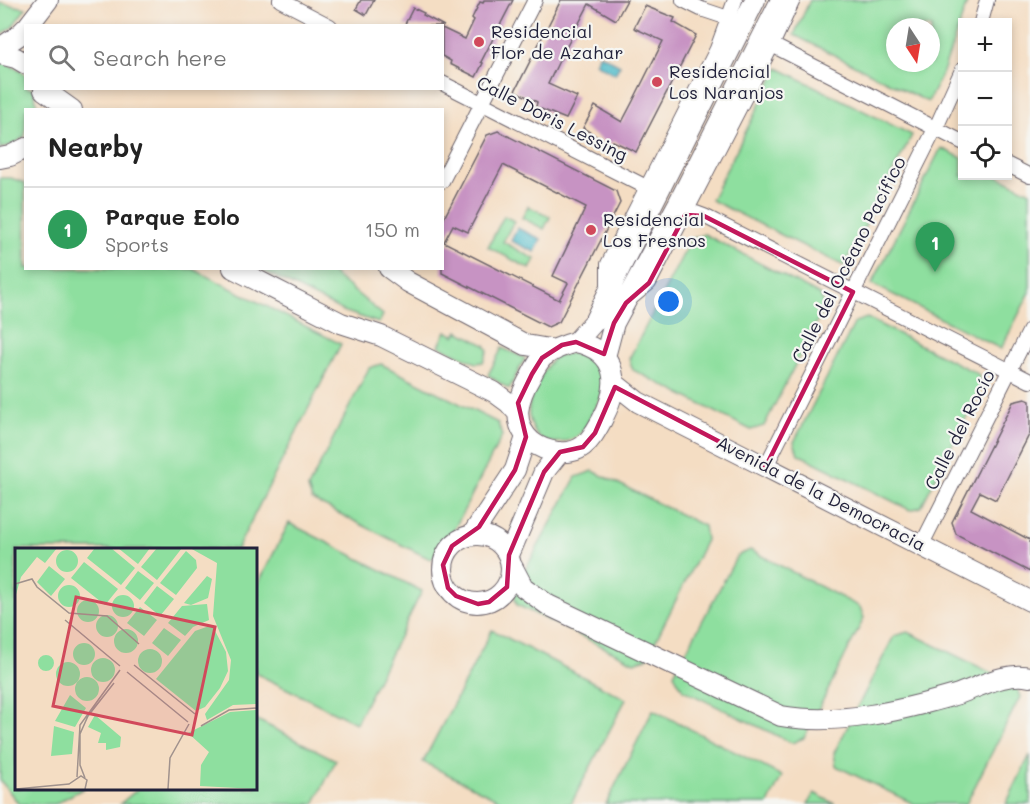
<!DOCTYPE html>
<html lang="en">
<head>
<meta charset="utf-8">
<style>
  :root { --surface:#fff; --page:#f2f2f2; --text:#222; --muted:#767676; --line:#e0e0e0; --accent:#d1495b }
  body { margin:0; font-family:Mali,sans-serif; background:var(--page); color:var(--text) }
  .controls { position:absolute; right:18px; top:18px; display:grid; overflow:hidden; border-radius:0px; box-shadow:0 3px 9px #0003 }
  .controls button { width:54px; height:54px; display:grid; place-items:center; padding:0; border:0; border-bottom:2px solid var(--line); background:var(--surface); color:var(--text); font:30px sans-serif }
  .compass { position:absolute; left:886px; top:18px; width:54px; height:54px; border-radius:50%; background:var(--surface); box-shadow:0 3px 9px #0003; rotate:168deg }
  .you { position:absolute; left:669px; top:302px; width:21px; height:21px; margin:-15px; border:4px solid #fff; border-radius:50%; background:#1a73e8; box-shadow:0 0 0 9px #1a73e833 }
  .badge { display:grid; place-items:center; width:39px; height:39px; border-radius:50%; background:var(--accent); color:#fff; font-size:20px; font-weight:700 }
  .pin { position:absolute; translate:-50% -50px; filter:drop-shadow(0 2px 3px #0008) }
  .pin::after { content:''; position:absolute; top:32px; width:21px; height:18px; background:inherit; clip-path:polygon(0 0,100% 0,50% 100%) }
  .list { margin:0; padding:0; list-style:none }
  h2 { display:flex; justify-content:space-between; align-items:center; height:78px; margin:0; padding:0 24px; font-size:26px }
  h2 small { font-size:20px; font-weight:400; color:var(--muted) }
  .list li { display:grid; grid-template-columns:39px 1fr auto; gap:18px; align-items:center; box-sizing:border-box; height:84px; padding:0 24px; border-top:2px solid var(--line) }
  .list b { display:block; font-size:22px; white-space:nowrap }
  .list p { margin:0; font-size:20px; white-space:nowrap; color:var(--muted) }
  .list em { font-size:20px; font-style:normal; color:var(--muted) }
  .icon { flex:none; width:33px; height:33px; fill:none; stroke:currentColor; stroke-width:2; stroke-linecap:round; stroke-linejoin:round }
  .map { position:relative; flex:none; width:1030px; height:804px; overflow:hidden }
  .search { position:absolute; background:var(--surface); box-shadow:0 3px 9px #0003; left:24px; top:24px; width:420px; height:66px; display:flex; align-items:center; gap:15px; box-sizing:border-box; padding:0 21px; border-radius:0px; color:var(--muted); font-size:22px }
  .panel { position:absolute; background:var(--surface); box-shadow:0 3px 9px #0003; left:24px; top:108px; width:420px; height:162px; border-radius:0px }
  .map>svg:first-child { display:block }
  .green { fill:#8edf9f; stroke:#58806d; stroke-width:1.5; fill-rule:evenodd }
  .water { fill:#4dbac8; stroke:#386e82; stroke-width:1.5 }
  .building { fill:#c793c3; fill-rule:evenodd }
  .lines { fill:none; stroke-linecap:round; stroke-linejoin:round }
  .street-casing { stroke:#6c636b; stroke-width:16 }
  .secondary-casing { stroke:#6c636b; stroke-width:22 }
  .street { stroke:#fff; stroke-width:14 }
  .secondary { stroke:#fff; stroke-width:20 }
  .marked { fill:none; stroke:#c2185b; stroke-width:4.5; stroke-linejoin:round }
  .poi-dot { fill:#d1495b; stroke:#f6f6f2; stroke-width:2 }
  .labels { text-anchor:middle; stroke-width:4.5; stroke-linejoin:round; paint-order:stroke }
  .poi-label { font-size:18px; fill:#22223b; stroke:#f6f6f2; text-anchor:start }
  .street-label { font-size:18px; fill:#22223b; stroke:#f6f6f2 }
  .inset-road { fill:none; stroke:#a0928d; stroke-width:1.5 }
  .view { fill:#d1495b; fill-opacity:0.15; stroke:#d1495b; stroke-width:3 }
  .inset-edge { fill:none; stroke:#22223b; stroke-width:3 }
</style>
</head>
<body>
<div class="map">
<svg width="1030" height="804" viewBox="0 0 1030 804">
  <rect width="100%" height="100%" fill="#f6f6f2"/>
  <filter id="ink" filterUnits="userSpaceOnUse"><feTurbulence type="fractalNoise" baseFrequency=".0167" numOctaves="2"/><feDisplacementMap in="SourceGraphic" scale="12" xChannelSelector="R" yChannelSelector="G"/><feConvolveMatrix kernelMatrix="1 2 1 2 8 2 1 2 1" color-interpolation-filters="sRGB"/></filter>
  <filter id="wash" filterUnits="userSpaceOnUse"><feTurbulence type="fractalNoise" baseFrequency=".008" numOctaves="4" result="noise"/><feDisplacementMap in="SourceGraphic" scale="24" xChannelSelector="R" yChannelSelector="G"/><feGaussianBlur stdDeviation="1.35" result="paint"/><feColorMatrix in="noise" values="0 0 0 0 0 0 0 0 0 0 0 0 0 0 0 0 0 1.4 0 .05"/><feComposite in="paint" operator="in"/></filter>
  <g filter="url(#wash)">
    <rect width="100%" height="100%" fill="#f4ddc3"/>
    <!-- green -->
    <path class="green" d="M 810,0 L 968,0 L 943,72 L 928,102 L 794,35 ZM 895,27 L 931,27 L 931,63 L 895,63 Z
      M 0,3 L 26,8 L 12,27 L 0,36 Z
      M 0,61 L 20,70 L 25,75 L 26,88 L 34,89 L 37,109 L 26,110 L 25,136 L 14,144 L 0,149 Z
      M 778,68 L 912,135 L 844,266 L 711,200 Z
      M 941,148 L 962,158 L 962,176 L 998,176 L 1030,192 L 1030,292 L 1001,349 L 872,284 Z
      M 0,178 L 11,178 L 25,183 L 26,268 L 193,269 L 341,344 L 237,549 L 16,549 L 16,788 L 84,788 L 55,804 L 19,804 L 0,780 Z
      M 528,206 L 550,217 L 544,229 L 522,218 Z
      M 504,216 L 514,221 L 503,242 L 535,259 L 530,269 L 488,247 Z
      M 704,234 L 820,295 L 825,306 L 764,426 L 751,430 L 633,370 L 629,359 L 691,239 Z
      M 260,269 L 327,269 L 383,315 L 379,323 L 343,311 Z
      M 867,318 L 978,374 L 982,386 L 921,507 L 910,510 L 798,454 L 794,442 L 855,322 Z
      M 446,331 L 455,336 L 458,331 L 485,345 L 488,350 L 483,362 L 476,363 L 439,346 Z
      M 502,348 L 525,358 L 509,389 L 488,375 Z
      M 571,353 C 590,355 606,367 604,388 C 603,397 596,406 592,413 C 589,420 586,428 581,433 C 570,444 546,447 536,434 C 531,427 528,415 529,408 C 530,396 546,362 557,356 C 561,355 567,354 571,353 Z
      M 381,364 L 498,423 L 502,436 L 441,555 L 430,559 L 312,500 L 308,488 L 369,368 Z
      M 593,471 L 704,526 L 706,540 L 647,658 L 634,662 L 517,605 L 513,592 L 576,477 Z
      M 289,523 L 422,591 L 356,723 L 255,673 L 255,590 Z
      M 750,550 L 860,607 L 864,618 L 804,738 L 792,743 L 683,690 L 674,674 L 737,556 Z
      M 492,630 L 626,699 L 571,804 L 507,804 L 423,762 Z
      M 908,632 L 1016,685 L 1020,697 L 966,804 L 914,804 L 836,766 L 834,753 L 894,636 Z
      M 653,710 L 782,776 L 768,804 L 606,804 Z
      M 255,719 L 336,760 L 314,804 L 120,804 L 139,788 L 255,788 Z
      M 1030,755 L 1030,804 L 1006,804 Z
      M 814,793 L 835,804 L 808,804 Z"/>
    <!-- water -->
    <path class="water" d="M 600,54 L 620,65 L 615,74 L 595,63 Z
      M 517,228 L 541,239 L 535,252 L 511,241 Z"/>
    <g id="blocks">
      <!-- building -->
      <path class="building" d="M 361,0 L 374,0 L 366,15 L 356,9 Z
        M 484,0 L 513,0 L 481,62 L 483,63 L 476,77 L 450,64 L 451,61 L 442,56 L 442,28 L 465,39 L 474,20 L 472,18 L 480,2 L 483,3 Z
        M 561,0 L 627,0 L 616,20 L 589,4 L 558,63 L 548,84 L 577,97 L 566,119 L 536,107 L 537,102 L 515,91 Z
        M 645,6 L 675,18 L 673,22 L 696,35 L 636,152 L 613,141 L 610,145 L 583,128 L 595,106 L 622,122 L 633,101 L 663,41 L 634,28 Z
        M 413,8 L 424,13 L 423,15 L 444,26 L 404,26 Z
        M 498,131 L 616,191 L 620,203 L 559,322 L 548,327 L 442,273 L 442,222 L 487,135 ZM 503,165 L 586,207 L 553,276 L 568,283 L 559,300 L 444,242 L 453,225 L 468,232 Z
        M 1025,399 L 1030,401 L 1030,433 L 996,500 L 980,492 L 971,509 L 1030,540 L 1030,572 L 956,534 L 952,522 L 1013,402 Z"/>
    </g>
  </g>
  <g filter="url(#ink)">
    <use href="#blocks" fill-opacity="0" stroke="#6c636b" stroke-width="1.5"/>
    <g class="lines">
      <!-- street casing -->
      <g class="street-casing">
        <path id="street" d="M 280,0 L 330,26
          M 683,0 L 701,9 L 728,18
          M 981,22 L 987,0
          M 772,45 L 962,142
          M 442,83 L 646,187
          M 1008,165 L 1030,176
          M 442,181 L 535,0
          M 685,215 L 696,213 L 704,216 L 1030,381
          M 608,287 L 608,264 L 717,49 L 735,0
          M 632,297 L 649,283 L 772,45 L 793,0
          M 766,466 L 939,121 L 962,70
          M 921,546 L 1030,330"/>
      </g>
      <!-- secondary casing -->
      <g class="secondary-casing">
        <path id="secondary" d="M 28,26 L 48,0
          M 0,48 L 18,36 L 26,28
          M 0,54 L 16,58 L 26,64
          M 44,90 L 72,110
          M 0,158 L 10,156 L 26,148
          M 233,268 L 341,323 L 381,336 L 474,382 L 494,392 L 509,403 L 517,412
          M 389,268 L 408,282 L 526,345 L 555,350
          M 576,342 L 594,322 L 623,262 L 755,0
          M 576,342 C 620,352 620,386 602,420 C 597,429 592,439 583,446 C 569,457 545,452 532,442 C 510,423 518,398 531,376 C 534,370 538,362 543,357 C 553,349 564,345 576,342 Z
          M 605,357 L 614,323 L 678,204 L 781,0
          M 614,383 L 638,402 L 1030,601
          M443 569a34 34 0 1 1 68 0a34 34 0 1 1-68 0Z
          M 472,535 L 515,470 L 526,437
          M 509,555 L 544,472 L 560,452
          M 512,566 L 523,587 L 548,605 L 781,716 C 838,726 900,711 955,695 C 978,688 1005,671 1030,677"/>
      </g>
      <!-- street -->
      <use href="#street" class="street"/>
      <!-- secondary -->
      <use href="#secondary" class="secondary"/>
    </g>
  </g>
  <!-- marked area -->
  <path class="marked" d="M 685,215 L 704,216 L 853,292 L 766,466 L 615,387 L 595,433 L 583,447 L 560,452 L 544,472 L 509,555 L 507,587 L 489,602 L 478,604 L 456,596 L 448,588 L 443,565 L 452,546 L 479,527 L 515,470 L 526,437 L 518,403 L 532,374 L 542,358 L 562,345 L 576,342 L 604,354 L 614,323 L 626,303 L 649,283 Z"/>
  <!-- markers -->
  <g class="poi-dot">
    <circle cx="479" cy="42" r="6"/>
    <circle cx="657" cy="82" r="6"/>
    <circle cx="591" cy="230" r="6"/>
  </g>
  <g class="labels">
    <!-- poi labels -->
    <g class="poi-label">
      <text x="491" y="38">Residencial<tspan x="491" dy="21">Flor de Azahar</tspan></text>
      <text x="669" y="78">Residencial<tspan x="669" dy="21">Los Naranjos</tspan></text>
      <text x="603" y="226">Residencial<tspan x="603" dy="21">Los Fresnos</tspan></text>
    </g>
    <!-- street labels -->
    <g class="street-label">
      <text transform="translate(552 119) rotate(27)" y="6">Calle Doris Lessing</text>
      <text transform="translate(849 260) rotate(-63)" y="6">Calle del Océano Pacífico</text>
      <text transform="translate(960 430) rotate(-63)" y="6">Calle del Rocío</text>
      <text transform="translate(821 494) rotate(27)" y="6">Avenida de la Democracia</text>
    </g>
  </g>
  <!-- overview -->
  <g transform="translate(15 548)">
    <rect width="242" height="242" fill="#f4ddc3"/>
    <path d="M 0,0 L 42,0 L 30,15 L 22,9 L 6,29 L 0,50 ZM 80,0 L 96,0 L 120,20 L 106,37 L 72,10 ZM 103,0 L 135,0 L 123,16 ZM 142,0 L 167,0 L 142,32 L 126,19 ZM 175,0 L 241,0 L 241,156 L 218,157 L 192,172 L 190,166 L 214,132 L 216,112 L 198,68 L 202,15 ZM41 13a11 11 0 1 1 22 0a11 11 0 1 1-22 0ZM 171,3 L 181,12 L 182,20 L 161,47 L 145,35 ZM 69,14 L 103,41 L 90,57 L 56,30 ZM 34,18 L 50,31 L 36,48 L 22,34 ZM 123,23 L 139,35 L 125,52 L 110,40 ZM 192,28 L 197,31 L 193,50 L 176,57 L 169,55 ZM43 48a11 11 0 1 1 22 0a11 11 0 1 1-22 0ZM 142,38 L 159,51 L 145,68 L 129,55 ZM97 58a11 11 0 1 1 22 0a11 11 0 1 1-22 0ZM62 63a11 11 0 1 1 22 0a11 11 0 1 1-22 0ZM 192,56 L 194,72 L 178,79 L 170,88 L 153,75 L 167,58 ZM 125,59 L 142,72 L 129,88 L 112,75 ZM81 78a11 11 0 1 1 22 0a11 11 0 1 1-22 0ZM 197,77 L 211,104 L 213,123 L 205,140 L 190,159 L 181,163 L 141,131 L 180,83 ZM 149,80 L 166,92 L 153,108 L 137,95 ZM99 93a12 12 0 1 1 24 0a12 12 0 1 1-24 0ZM58 106a11 11 0 1 1 22 0a11 11 0 1 1-22 0ZM123 113a12 12 0 1 1 24 0a12 12 0 1 1-24 0ZM23 115a8 8 0 1 1 16 0a8 8 0 1 1-16 0ZM76 122a12 12 0 1 1 24 0a12 12 0 1 1-24 0ZM41 126a12 12 0 1 1 24 0a12 12 0 1 1-24 0ZM60 141a12 12 0 1 1 24 0a12 12 0 1 1-24 0ZM 55,147 L 71,160 L 60,179 L 40,173 ZM 241,162 L 241,241 L 185,238 L 186,217 L 194,204 L 173,185 L 215,164 ZM 80,167 L 106,189 L 105,199 L 91,202 L 91,195 L 83,195 L 86,185 L 73,179 ZM 39,178 L 59,184 L 57,206 L 36,208 Z" fill="#8edf9f"/>
    <path class="inset-road" d="M 0,36 L 17,31 L 22,39 L 54,65 L 92,68 L 124,96M 50,72 L 105,118M 119,117 L 180,166M 112,124 L 173,174M 186,178 L 214,162 L 242,160M 62,229 L 65,177 L 105,122M 70,230 L 65,217 L 65,186 L 73,168 L 99,135M 1,241 L 54,236 L 66,228 L 72,232 L 70,241M 153,241 L 155,210 L 174,176"/>
    <path class="view" d="M 61,49 L 200,79 L 177,187 L 38,158 Z"/>
    <rect width="242" height="242" class="inset-edge"/>
  </g>
</svg>
<div class="controls">
<button>+</button>
<button>−</button>
<button><svg class="icon" aria-label="locate" viewBox="0 0 24 24"><circle cx="12" cy="12" r="6"/><path d="M12 2v4M12 18v4M2 12h4M18 12h4"/></svg></button>
</div>
<svg class="compass" viewBox="-18 -18 36 36"><path d="M0-13l5 13h-10z" fill="#e53935"/><path d="M0 13l5-13h-10z" fill="#767676"/></svg>
<div class="you"></div>
<div class="pin badge" style="left:935px;top:272px;background:#2e9e5b">1</div>
<div class="search"><svg class="icon" aria-label="search" viewBox="0 0 24 24"><circle cx="10" cy="10" r="6"/><path d="M15 15l6 6"/></svg>Search here</div>
<section class="panel">
<h2>Nearby<small></small></h2>
<ul class="list">
<li><span class="badge" style="background:#2e9e5b">1</span><div><b>Parque Eolo</b><p>Sports</p></div><em>150 m</em></li>
</ul>
</section>
</div>
</body>
</html>
